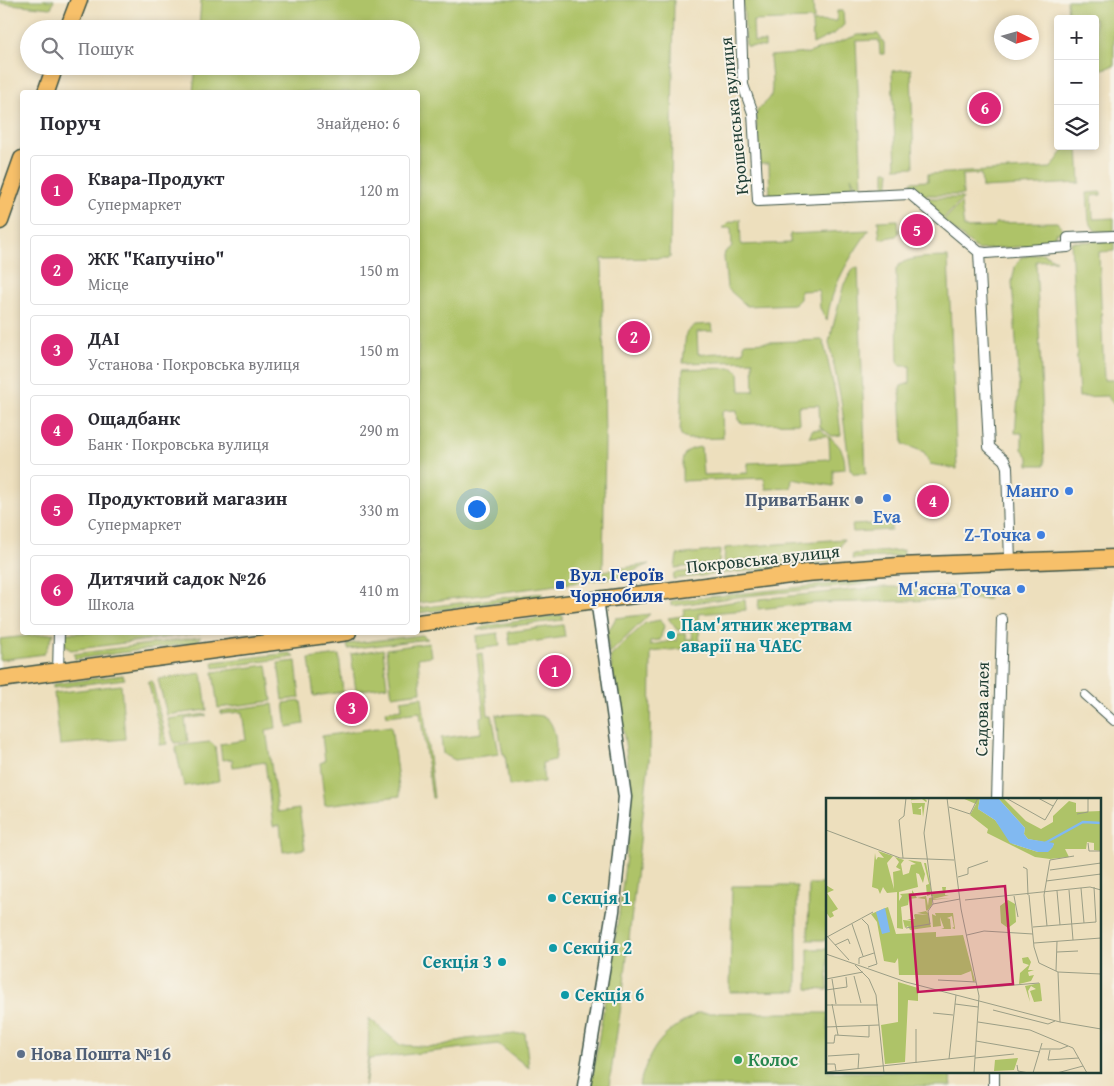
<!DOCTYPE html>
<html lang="uk">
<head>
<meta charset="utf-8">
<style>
  :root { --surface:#fff; --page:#f7f7f7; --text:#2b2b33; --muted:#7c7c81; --line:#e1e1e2; --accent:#db2777 }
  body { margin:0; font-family:"Gentium Book Plus",serif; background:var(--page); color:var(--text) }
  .controls { position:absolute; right:15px; top:15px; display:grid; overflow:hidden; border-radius:5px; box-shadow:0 2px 8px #0003 }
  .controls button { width:45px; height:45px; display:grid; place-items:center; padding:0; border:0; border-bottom:1px solid var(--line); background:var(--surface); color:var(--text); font:25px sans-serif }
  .compass { position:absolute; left:994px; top:15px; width:45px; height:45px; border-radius:50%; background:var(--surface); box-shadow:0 2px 8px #0003; rotate:95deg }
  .you { position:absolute; left:476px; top:508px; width:18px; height:18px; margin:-12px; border:4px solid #fff; border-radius:50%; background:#1a73e8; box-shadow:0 0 0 8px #1a73e833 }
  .badge { display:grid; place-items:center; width:32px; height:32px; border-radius:50%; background:var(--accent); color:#fff; font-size:16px; font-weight:700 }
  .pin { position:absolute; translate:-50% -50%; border:2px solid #fff; box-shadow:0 1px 5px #0006 }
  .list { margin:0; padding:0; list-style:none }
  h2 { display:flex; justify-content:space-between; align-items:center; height:65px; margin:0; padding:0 20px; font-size:21px }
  h2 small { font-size:16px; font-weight:400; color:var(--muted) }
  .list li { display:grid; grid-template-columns:32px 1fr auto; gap:15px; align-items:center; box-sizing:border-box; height:70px; margin:0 10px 10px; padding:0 10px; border:1px solid var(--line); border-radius:5px }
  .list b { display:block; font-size:19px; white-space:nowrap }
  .list p { margin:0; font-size:16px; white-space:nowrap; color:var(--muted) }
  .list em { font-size:16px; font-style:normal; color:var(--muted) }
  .icon { flex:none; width:28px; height:28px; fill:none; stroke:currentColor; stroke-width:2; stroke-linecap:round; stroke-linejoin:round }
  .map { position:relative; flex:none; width:1114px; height:1086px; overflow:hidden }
  .search { position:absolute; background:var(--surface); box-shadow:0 2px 8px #0003; left:20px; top:20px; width:400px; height:55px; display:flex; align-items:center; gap:12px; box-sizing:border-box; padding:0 18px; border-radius:28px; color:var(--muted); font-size:19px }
  .panel { position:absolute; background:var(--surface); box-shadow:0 2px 8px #0003; left:20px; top:90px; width:400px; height:545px; border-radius:5px }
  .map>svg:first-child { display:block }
  .green { fill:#aec368; stroke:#66804e }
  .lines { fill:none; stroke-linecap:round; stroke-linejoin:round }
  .pedestrian-casing { stroke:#3e5549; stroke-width:10 }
  .minor-casing { stroke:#3e5549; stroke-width:12 }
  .tertiary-casing { stroke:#3e5549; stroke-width:15 }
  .primary-casing { stroke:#3e5549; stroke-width:19 }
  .trunk-casing { stroke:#3e5549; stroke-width:19 }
  .pedestrian { stroke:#fff; stroke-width:8 }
  .minor { stroke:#fff; stroke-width:10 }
  .tertiary { stroke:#fff; stroke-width:12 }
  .primary { stroke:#f7c06b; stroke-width:16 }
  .trunk { stroke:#f7c06b; stroke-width:16 }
  .shop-dot { fill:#3f7fe0; stroke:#f7f3e8; stroke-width:2 }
  .service-dot { fill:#5c6f8a; stroke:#f7f3e8; stroke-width:2 }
  .transit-dot { fill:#1a4fb4; stroke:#f7f3e8; stroke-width:2 }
  .culture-dot { fill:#0f9aa8; stroke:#f7f3e8; stroke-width:2 }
  .leisure-dot { fill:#2e9e5b; stroke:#f7f3e8; stroke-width:2 }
  .labels { text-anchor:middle; stroke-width:4; stroke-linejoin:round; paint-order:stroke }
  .street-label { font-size:18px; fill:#1f3d34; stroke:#f7f3e8 }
  .shop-label { font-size:18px; font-weight:bold; fill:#366cbe; stroke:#f7f3e8; text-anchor:end }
  .service-label { font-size:18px; font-weight:bold; fill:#4e5e75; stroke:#f7f3e8; text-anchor:end }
  .transit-label { font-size:18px; font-weight:bold; fill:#164399; stroke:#f7f3e8; text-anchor:start }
  .culture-label { font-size:18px; font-weight:bold; fill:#0d838f; stroke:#f7f3e8; text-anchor:start }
  .leisure-label { font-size:18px; font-weight:bold; fill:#27864d; stroke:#f7f3e8; text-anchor:start }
  .inset-river { fill:none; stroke:#81b9f1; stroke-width:2.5 }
  .inset-road { fill:none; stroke:#9b9e86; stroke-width:1 }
  .view { fill:#c2185b; fill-opacity:0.15; stroke:#c2185b; stroke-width:2.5 }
  .inset-edge { fill:none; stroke:#1f3d34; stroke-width:2.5 }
</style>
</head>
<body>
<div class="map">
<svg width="1114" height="1086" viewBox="0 0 1114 1086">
  <rect width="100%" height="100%" fill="#f7f3e8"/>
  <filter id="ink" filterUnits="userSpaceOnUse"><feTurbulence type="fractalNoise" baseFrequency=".02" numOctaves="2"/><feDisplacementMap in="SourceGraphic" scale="10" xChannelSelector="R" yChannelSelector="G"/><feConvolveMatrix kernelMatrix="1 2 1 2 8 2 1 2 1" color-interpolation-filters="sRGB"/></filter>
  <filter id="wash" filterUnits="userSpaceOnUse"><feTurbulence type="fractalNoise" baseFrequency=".0096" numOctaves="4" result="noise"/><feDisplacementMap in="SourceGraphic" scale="20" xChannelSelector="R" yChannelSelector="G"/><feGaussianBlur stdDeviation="1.12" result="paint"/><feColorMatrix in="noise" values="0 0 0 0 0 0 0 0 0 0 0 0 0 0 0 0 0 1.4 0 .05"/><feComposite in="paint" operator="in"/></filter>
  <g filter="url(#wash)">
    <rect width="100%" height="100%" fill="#eddfbd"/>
    <!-- green -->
    <path class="green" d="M 0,0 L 54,0 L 51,8 L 0,3 Z
      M 201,0 L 674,0 L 670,258 L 602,259 L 605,440 L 603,571 L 650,564 L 619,577 L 418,603 L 418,92 L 193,92 L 196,66 L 411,66 L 411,29 L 199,29 Z
      M 743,0 L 813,0 L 814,20 L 809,19 L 753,21 L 754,42 L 765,42 L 765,47 L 746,46 Z
      M 1067,0 L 1114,0 L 1114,66 L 1095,71 L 1095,19 L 1068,19 Z
      M 837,11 L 843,11 L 844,25 L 835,33 L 813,44 L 812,22 L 837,21 Z
      M 878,34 L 884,43 L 884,54 L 880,54 L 879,40 L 856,41 L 862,187 L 885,186 L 885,171 L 890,171 L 888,192 L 863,192 L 859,190 L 851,177 L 856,194 L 770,198 L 769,164 L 759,164 L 756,114 C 759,106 764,105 769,99 C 775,93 770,65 770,56 L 809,53 L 858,35 Z
      M 911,69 L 914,167 L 896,168 L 892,71 Z
      M 1067,146 L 1078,146 L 1080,183 L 982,188 L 981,174 L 962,175 L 963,195 L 918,195 L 913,192 L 911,182 L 928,181 L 928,174 L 1051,168 Z
      M 1101,192 L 1101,195 L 1092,196 L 1093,219 L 1114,218 L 1114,232 L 1095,231 L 1089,221 L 1087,193 Z
      M 917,198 L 962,198 L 962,200 L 942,220 Z
      M 961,203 L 964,228 L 994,227 L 995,223 L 1057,222 L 1066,232 L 1055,233 L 1055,244 L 978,250 L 943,221 Z
      M 740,219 L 741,245 L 790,243 L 790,234 L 869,230 C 849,259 831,286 827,321 L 820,308 L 819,290 L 800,291 L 800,299 L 795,304 L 747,306 L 727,288 L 724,257 L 725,252 L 732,247 L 731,228 L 723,228 L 728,223 Z
      M 898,220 L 899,233 L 896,236 L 880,239 L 878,221 Z
      M 1114,241 L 1114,251 L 1099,252 L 1104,380 L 1114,380 L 1114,405 L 1107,396 L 1079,397 L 1071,242 Z
      M 1042,253 L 1056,260 L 1036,261 L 1045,465 L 1029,465 L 1029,458 L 1022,449 L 1022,433 L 1015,433 L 1019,385 L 1012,282 L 1015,267 L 1021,257 Z
      M 948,257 L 957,469 L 930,464 L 924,452 L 903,444 L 900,389 L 901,386 L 910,383 L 910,366 L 900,366 L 898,363 L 896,269 C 904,255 933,258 948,257 Z
      M 854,268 L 858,268 L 866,474 L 854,474 L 850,469 L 841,400 L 829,342 L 844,284 Z
      M 712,324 L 713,331 L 697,332 L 698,354 L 744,352 L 744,343 L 823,340 L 837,401 L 841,435 L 832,436 L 820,427 L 819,405 L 798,406 L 799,423 L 744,424 L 738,420 L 737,410 L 722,411 L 723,438 L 687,439 L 682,437 L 680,432 L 683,369 L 734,368 L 739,373 L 740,391 L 754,391 L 753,361 L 683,363 L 686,333 L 695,325 Z
      M 820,429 C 836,443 845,446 845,469 L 833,470 L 833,486 L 792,479 L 791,488 L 766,489 L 764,478 L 682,481 C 683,462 677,450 701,447 L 703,475 L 748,473 L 748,463 L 830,459 L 829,439 L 826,436 L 809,437 L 812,430 Z
      M 891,523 L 891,530 L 853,532 L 852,525 Z
      M 844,539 L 840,547 L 831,552 L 724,562 L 725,548 Z
      M 720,550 L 719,563 L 675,568 L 677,555 Z
      M 903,550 L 904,556 L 852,559 L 853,554 Z
      M 834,555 L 836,556 L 836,561 L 673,579 L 674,573 Z
      M 877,579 L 877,583 L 745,596 L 671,606 L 671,601 Z
      M 882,587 L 976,587 L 982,590 L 989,599 L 815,603 L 758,609 L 759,599 Z
      M 542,593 L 542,596 L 418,613 L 418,608 Z
      M 745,600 L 746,610 L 698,614 L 700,647 L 651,652 L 650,752 L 623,992 L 609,1086 L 591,1086 L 620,907 L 632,805 L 631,787 L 619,700 L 616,693 L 610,657 L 645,623 L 660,620 L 664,626 L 660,640 L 650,641 L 650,645 L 677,640 L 677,634 L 685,633 L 686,639 L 693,639 L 691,631 L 677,630 L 668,618 L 683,616 L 684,609 Z
      M 650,614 L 609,654 L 607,633 L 616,618 Z
      M 562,615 L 563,620 L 478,630 L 485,626 Z
      M 563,625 L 565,637 L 510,645 L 508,632 Z
      M 54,633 L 44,654 L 0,660 L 0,639 Z
      M 63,633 L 200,632 L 200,633 L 71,650 L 66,647 Z
      M 498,633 L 500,646 L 477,649 L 476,636 Z
      M 422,635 L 428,639 L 348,649 L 347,644 Z
      M 201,637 L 195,643 L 75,659 L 74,654 Z
      M 429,643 L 431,656 L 418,658 L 421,692 L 392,696 L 386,649 Z
      M 383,649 L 387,686 L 356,691 L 351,654 Z
      M 290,653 L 295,657 L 214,668 L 213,662 Z
      M 482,653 L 488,715 L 492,715 L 499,754 L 455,760 L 443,754 L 441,738 L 481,733 L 480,717 L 484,716 L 477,654 Z
      M 339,655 L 343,692 L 314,696 L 309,659 Z
      M 296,661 L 300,698 L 283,700 L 278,663 Z
      M 267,665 L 272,701 L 218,708 L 213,672 Z
      M 202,673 L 207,710 L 167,715 L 158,679 Z
      M 123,675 L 125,679 L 53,688 L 53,684 Z
      M 148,681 L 152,681 L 167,744 L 159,745 L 161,735 Z
      M 121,685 L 125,739 L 60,745 L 54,693 Z
      M 422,697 L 434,798 L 432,798 L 420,712 L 387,716 L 386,711 L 402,709 L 401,700 Z
      M 301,701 L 304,724 L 287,727 L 284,703 Z
      M 273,704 L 276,728 L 266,730 L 278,812 L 299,809 L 305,849 L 283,852 L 280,825 L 273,826 L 265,762 L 233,767 L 232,759 L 222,760 L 220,744 L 246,740 L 242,712 L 221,714 L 221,711 Z
      M 206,714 L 206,716 L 185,719 L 188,742 L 174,743 L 168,719 Z
      M 521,714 C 528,716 538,714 545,717 C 556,723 558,750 554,760 L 542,763 L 544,782 L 509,786 L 505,754 L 503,754 L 496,715 Z
      M 391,726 L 400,796 L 325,805 L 320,763 L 325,761 L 322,736 Z
      M 210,742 L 215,746 L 219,781 L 184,786 L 175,746 Z
      M 809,884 L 828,884 L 828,940 L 808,940 Z
      M 732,886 L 797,886 L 797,991 L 730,992 Z
      M 808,949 L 828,949 L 828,990 L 808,989 Z
      M 698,1013 L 828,1013 L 828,1072 L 949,1072 L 952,1086 L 639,1086 C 651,1045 661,1034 698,1013 Z
      M 369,1018 L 400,1045 L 435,1047 L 466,1039 L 525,1033 L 529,1068 L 498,1044 L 369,1059 L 365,1086 L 364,1086 L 368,1057 Z"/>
  </g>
  <g filter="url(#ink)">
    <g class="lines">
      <!-- pedestrian casing -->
      <g class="pedestrian-casing">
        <path id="pedestrian" d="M 1085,695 L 1114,721"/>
      </g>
      <!-- minor casing -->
      <g class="minor-casing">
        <path id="minor" d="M 740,0 L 743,85 L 753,113 L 758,201 L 910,194 L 979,252 L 986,253 L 1068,247 L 1068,238 L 1114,236
          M 979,252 L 989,447 L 1004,460 L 1007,467 L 1010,562
          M 58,672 L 59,632
          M 997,800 L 1002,619
          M 994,1086 L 994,1072"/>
      </g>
      <!-- tertiary casing -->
      <g class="tertiary-casing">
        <path id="tertiary" d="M 584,1086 L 613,911 L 625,797 L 597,599"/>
      </g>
      <!-- primary casing -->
      <g class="primary-casing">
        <path id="primary" d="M 68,29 L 79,0
          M 46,92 L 55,66
          M 0,221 L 22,159"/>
      </g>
      <!-- trunk casing -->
      <g class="trunk-casing">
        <path id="trunk" d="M 418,623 L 806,573 L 899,566 L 1114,558
          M 0,679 L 348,632"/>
      </g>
      <!-- pedestrian -->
      <use href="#pedestrian" class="pedestrian"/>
      <!-- minor -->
      <use href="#minor" class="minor"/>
      <!-- tertiary -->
      <use href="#tertiary" class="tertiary"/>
      <!-- primary -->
      <use href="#primary" class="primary"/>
      <!-- trunk -->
      <use href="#trunk" class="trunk"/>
    </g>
  </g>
  <!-- markers -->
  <g class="shop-dot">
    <circle cx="1069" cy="491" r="5"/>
    <circle cx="887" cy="498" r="5"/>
    <circle cx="1041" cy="535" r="5"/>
    <circle cx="1021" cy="589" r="5"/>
  </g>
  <g class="service-dot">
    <circle cx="859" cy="500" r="5"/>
    <circle cx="21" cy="1054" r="5"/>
  </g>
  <rect class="transit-dot" x="555" y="580" width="10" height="10" rx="2.5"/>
  <g class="culture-dot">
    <circle cx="671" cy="635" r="5"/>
    <circle cx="552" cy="898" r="5"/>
    <circle cx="553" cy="948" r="5"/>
    <circle cx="502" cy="962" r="5"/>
    <circle cx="565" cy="995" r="5"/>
  </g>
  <circle class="leisure-dot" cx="738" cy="1060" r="5"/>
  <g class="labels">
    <!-- street labels -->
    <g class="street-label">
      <text transform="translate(734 116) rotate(-96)" y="6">Крошенська вулиця</text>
      <text transform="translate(763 559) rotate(-6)" y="6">Покровська вулиця</text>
      <text transform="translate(982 709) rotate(-89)" y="6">Садова алея</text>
    </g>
    <!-- shop labels -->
    <g class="shop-label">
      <text x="1059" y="497">Манго</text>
      <text x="887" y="523" text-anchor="middle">Eva</text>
      <text x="1031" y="541">Z-Точка</text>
      <text x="1011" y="595">М'ясна Точка</text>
    </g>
    <!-- service labels -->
    <g class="service-label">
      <text x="849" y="506">ПриватБанк</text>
      <text x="31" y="1060" text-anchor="start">Нова Пошта №16</text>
    </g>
    <!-- transit labels -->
    <g class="transit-label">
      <text x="570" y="581">Вул. Героїв<tspan x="570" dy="21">Чорнобиля</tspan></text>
    </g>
    <!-- culture labels -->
    <g class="culture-label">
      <text x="681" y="631">Пам'ятник жертвам<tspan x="681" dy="21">аварії на ЧАЕС</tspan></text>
      <text x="562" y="904">Секція 1</text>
      <text x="563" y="954">Секція 2</text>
      <text x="492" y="968" text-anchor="end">Секція 3</text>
      <text x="575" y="1001">Секція 6</text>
    </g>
    <!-- leisure labels -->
    <g class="leisure-label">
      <text x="748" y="1066">Колос</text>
    </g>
  </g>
  <!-- overview -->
  <g transform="translate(826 798)">
    <rect width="275" height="275" fill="#eddfbd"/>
    <path d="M 85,0 L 99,1 L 101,3 L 100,4 L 96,1 L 85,2 L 86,5 L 99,5 L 97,19 L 96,8 L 92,11 L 95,11 L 95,17 L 87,16 ZM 136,0 L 154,0 L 152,11 L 169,22 L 187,46 L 212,54 L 224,52 L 228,46 L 202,41 L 198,36 L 199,30 L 172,0 L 177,0 L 200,23 L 215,31 L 227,24 L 227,18 L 243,3 L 250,5 L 250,14 L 275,13 L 275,53 L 268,52 L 268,45 L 261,44 L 260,51 L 239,51 L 243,59 L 224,61 L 209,59 L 161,35 L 162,31 L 144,17 L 150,6 ZM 52,53 L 67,58 L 61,65 L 68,91 L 67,74 L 75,72 L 70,69 L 73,64 L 69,59 L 78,62 L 75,66 L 77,77 L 83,75 L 85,67 L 90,66 L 82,62 L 95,64 L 99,76 L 97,85 L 93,76 L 90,75 L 92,89 L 73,94 L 73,103 L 76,98 L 74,96 L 86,95 L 86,92 L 91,100 L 83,101 L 82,107 L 75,109 L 77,131 L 71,130 L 71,94 L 61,95 L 57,89 L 54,96 L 52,91 L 46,89 L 49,55 L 50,62 L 52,59 L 58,60 ZM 98,65 L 100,65 L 106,96 L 117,95 L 116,89 L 120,89 L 119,97 L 123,97 L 107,101 L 125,100 L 106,102 L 106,107 L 101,113 L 100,112 L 99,101 L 91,100 L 100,98 L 102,108 L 103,100 L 108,99 L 105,98 L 104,90 L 104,97 L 101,98 L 100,87 L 103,86 ZM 0,87 L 8,92 L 1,95 L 12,111 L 6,114 L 8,118 L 4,120 L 0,114 ZM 182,102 L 189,106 L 190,124 L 182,130 L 175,125 L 174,108 ZM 62,109 L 70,136 L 110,134 L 110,139 L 137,137 L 136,133 L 149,183 L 147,184 L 145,173 L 135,177 L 73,177 L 72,160 L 69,165 L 58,163 L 51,124 L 45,116 ZM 100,113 L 102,115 L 105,129 L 84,132 L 82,128 L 79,130 L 77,122 L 87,123 L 81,121 L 89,121 L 88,117 L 89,116 L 102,117 L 91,115 ZM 109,115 L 127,115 L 129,131 L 126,130 L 128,129 L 126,118 L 121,120 L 124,121 L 125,131 L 115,131 L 118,130 L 114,119 L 115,128 L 107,129 L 106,116 L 110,118 ZM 202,159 L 205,164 L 202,172 L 208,172 L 202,174 L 203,178 L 208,177 L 205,183 L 193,186 L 194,175 L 203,167 L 197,165 L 196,160 ZM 72,184 L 92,190 L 92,203 L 82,202 L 79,264 L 59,266 L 55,227 L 72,224 ZM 214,185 L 216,203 L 208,204 L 204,193 L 210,191 L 205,188 L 202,193 L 204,204 L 199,188 ZM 192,260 L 188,272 L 168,273 L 169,262 Z" fill="#aec368"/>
    <path d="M 154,0 L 172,0 L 199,30 L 198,36 L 202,41 L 228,45 L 227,49 L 222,54 L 212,54 L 184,45 L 169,22 L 152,11 ZM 59,110 L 64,134 L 56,136 L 50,114 Z" fill="#81b9f1"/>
    <path class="inset-river" d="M 219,45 L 257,24 L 275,25"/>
    <path class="inset-road" d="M 121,0 L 135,111 L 153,198 L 148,275M 180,0 L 219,22 L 232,0M 212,0 L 227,8M 123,9 L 144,16 L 152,0M 251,16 L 262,14 L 262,0M 0,32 L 74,60 L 128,62M 262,45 L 263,53 L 275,53M 275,49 L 275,65M 77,60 L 73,22 L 78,18 L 80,0M 197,69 L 201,71 L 202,97M 224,72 L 275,65M 132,79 L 142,76 L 142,70 L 162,63M 220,83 L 275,76M 255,90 L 258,125M 243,92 L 247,142M 231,93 L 234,127M 203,97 L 208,149 L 213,165 L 232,174 L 275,176M 188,98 L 192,119M 139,102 L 264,89 L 275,92M 107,106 L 134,101M 36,121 L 42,127 L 51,166 L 42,169M 26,126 L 37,158M 221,128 L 218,97 L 224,62 L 248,58M 207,129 L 270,124 L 268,89M 80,130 L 104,126 L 102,113 L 107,106 L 98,35 L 103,0M 141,137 L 158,133 L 207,136M 1,138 L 23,162M 1,139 L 47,114M 208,145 L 275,140M 9,147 L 22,141 L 24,146M 231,154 L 252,153M 0,156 L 80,184 L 234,224 L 275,231M 33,166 L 33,160 L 48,155M 29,167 L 43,181 L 50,197 L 58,275M 230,173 L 231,143M 232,174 L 234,224M 28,178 L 35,205M 0,181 L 37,174M 6,181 L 10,206M 112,182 L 150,184M 152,190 L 213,185M 0,192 L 21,189 L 20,179M 6,206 L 12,237M 129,206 L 152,209M 0,207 L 52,207M 167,212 L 222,226 L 229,223M 107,215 L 127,217M 152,224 L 204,232 L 247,250 L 261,275M 0,229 L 53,227M 90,231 L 90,265M 150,243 L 214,254M 0,245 L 8,245 L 9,237 L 43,239 L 43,228M 215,251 L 234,251 L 242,248M 224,252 L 222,262 L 253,260M 2,258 L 33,256 L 32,271M 149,260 L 188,256M 123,261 L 130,197M 0,266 L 9,266 L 10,273M 191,267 L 192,273 L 203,275M 0,274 L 149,258M 207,275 L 216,245M 231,275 L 257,268"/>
    <path class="view" d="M 179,88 L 187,186 L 92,194 L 84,97 Z"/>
    <rect width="275" height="275" class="inset-edge"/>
  </g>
</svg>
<div class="controls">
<button>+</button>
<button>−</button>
<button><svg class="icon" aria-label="layers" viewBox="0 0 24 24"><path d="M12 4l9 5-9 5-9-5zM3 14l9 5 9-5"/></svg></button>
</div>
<svg class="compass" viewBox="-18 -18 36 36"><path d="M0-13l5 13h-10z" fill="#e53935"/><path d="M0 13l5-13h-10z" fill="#7c7c81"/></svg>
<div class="you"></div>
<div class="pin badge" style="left:555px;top:671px">1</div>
<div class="pin badge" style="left:634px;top:337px">2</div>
<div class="pin badge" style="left:352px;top:708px">3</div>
<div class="pin badge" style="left:933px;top:501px">4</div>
<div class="pin badge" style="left:917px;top:230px">5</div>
<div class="pin badge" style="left:985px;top:108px">6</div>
<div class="search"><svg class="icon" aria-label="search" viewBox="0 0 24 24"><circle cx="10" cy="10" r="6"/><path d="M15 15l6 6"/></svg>Пошук</div>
<section class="panel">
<h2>Поруч<small>Знайдено: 6</small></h2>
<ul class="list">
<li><span class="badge">1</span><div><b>Квара-Продукт</b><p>Супермаркет</p></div><em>120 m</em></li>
<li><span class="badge">2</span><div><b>ЖК &quot;Капучіно&quot;</b><p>Місце</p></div><em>150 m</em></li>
<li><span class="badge">3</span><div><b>ДАІ</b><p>Установа · Покровська вулиця</p></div><em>150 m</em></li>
<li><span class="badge">4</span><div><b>Ощадбанк</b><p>Банк · Покровська вулиця</p></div><em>290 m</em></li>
<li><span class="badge">5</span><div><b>Продуктовий магазин</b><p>Супермаркет</p></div><em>330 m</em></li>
<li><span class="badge">6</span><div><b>Дитячий садок №26</b><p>Школа</p></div><em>410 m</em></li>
</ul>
</section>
</div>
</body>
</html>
